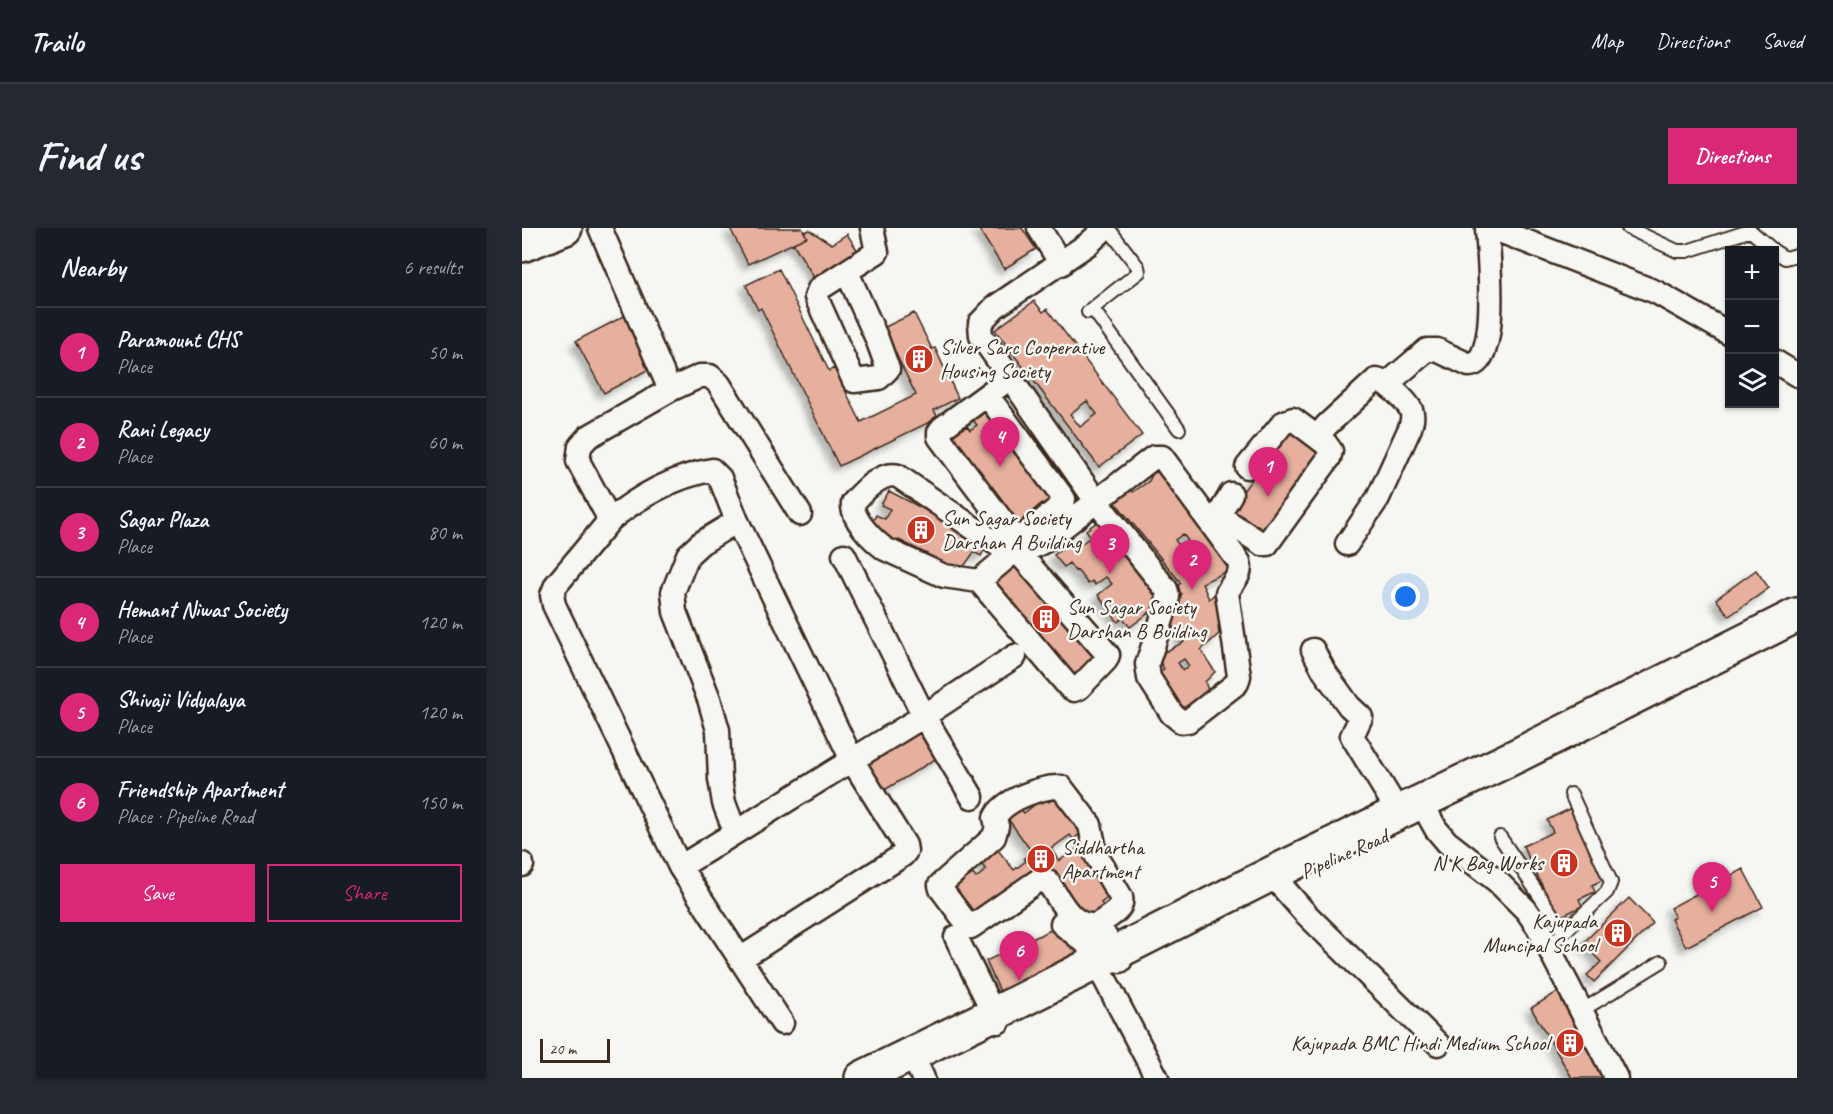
<!DOCTYPE html>
<html lang="en">
<head>
<meta charset="utf-8">
<style>
  :root { --surface:#171b24; --page:#242831; --text:#f1f3f6; --muted:#9ea1a6; --line:#363941; --accent:#db2777 }
  body { margin:0; font-family:Caveat,sans-serif; background:var(--page); color:var(--text) }
  .controls { position:absolute; right:18px; top:18px; display:grid; overflow:hidden; border-radius:0px; box-shadow:0 2px 4px #0004 }
  .controls button { width:54px; height:54px; display:grid; place-items:center; padding:0; border:0; border-bottom:2px solid var(--line); background:var(--surface); color:var(--text); font:30px sans-serif }
  .scale { position:absolute; left:18px; bottom:15px; width:70px; box-sizing:border-box; padding-left:6px; border:3px solid #3b2a1e; border-top:0; font-size:16px; line-height:21px; white-space:nowrap; color:#3b2a1e; -webkit-text-stroke:4px #f6f6f2; paint-order:stroke }
  .you { position:absolute; left:884px; top:369px; width:21px; height:21px; margin:-15px; border:4px solid #fff; border-radius:50%; background:#1a73e8; box-shadow:0 0 0 9px #1a73e833 }
  .badge { display:grid; place-items:center; width:39px; height:39px; border-radius:50%; background:var(--accent); color:#fff; font-size:20px; font-weight:700 }
  .pin { position:absolute; translate:-50% -50px; filter:drop-shadow(0 2px 3px #0008) }
  .pin::after { content:''; position:absolute; top:32px; width:21px; height:18px; background:inherit; clip-path:polygon(0 0,100% 0,50% 100%) }
  .list { margin:0; padding:0; list-style:none }
  h2 { display:flex; justify-content:space-between; align-items:center; height:78px; margin:0; padding:0 24px; font-size:26px }
  h2 small { font-size:20px; font-weight:400; color:var(--muted) }
  .list li { display:grid; grid-template-columns:39px 1fr auto; gap:18px; align-items:center; box-sizing:border-box; height:90px; padding:0 24px; border-top:2px solid var(--line) }
  .list b { display:block; font-size:22px; white-space:nowrap }
  .list p { margin:0; font-size:20px; white-space:nowrap; color:var(--muted) }
  .list em { font-size:20px; font-style:normal; color:var(--muted) }
  .actions { display:flex; gap:12px; padding:18px 24px }
  .actions a { flex:1; padding:14px 0; border:2px solid var(--accent); border-radius:0px; text-align:center; font-size:21px; color:var(--accent) }
  .actions .main { background:var(--accent); color:#fff }
  .icon { flex:none; width:33px; height:33px; fill:none; stroke:currentColor; stroke-width:2; stroke-linecap:round; stroke-linejoin:round }
  .map { position:relative; flex:none; width:1275px; height:850px; overflow:hidden; border-radius:0px }
  header { display:flex; align-items:center; gap:36px; box-sizing:border-box; height:84px; padding:0 30px; background:var(--surface); border-bottom:2px solid var(--line) }
  header strong { font-size:28px }
  nav { display:flex; gap:33px; margin-inline-start:auto; font-size:21px }
  .intro { display:flex; align-items:center; justify-content:space-between; box-sizing:border-box; height:144px; padding:0 36px }
  h1 { margin:0; font-size:42px }
  .button { padding:15px 27px; border-radius:0px; background:var(--accent); color:#fff; font-size:21px; font-weight:700 }
  main { display:flex; gap:36px; padding:0 36px }
  aside { flex:1; background:var(--surface); border-radius:0px; box-shadow:0 2px 4px #0004 }
  .map>svg:first-child { display:block }
  .building { fill:#e6af9e; stroke:#3b2a1e; stroke-width:1.5; fill-rule:evenodd; filter:url(#shadow) }
  .lines { fill:none; stroke-linecap:round; stroke-linejoin:round }
  .lane-casing { stroke:#3b2a1e; stroke-width:16 }
  .street-casing { stroke:#3b2a1e; stroke-width:27 }
  .secondary-casing { stroke:#3b2a1e; stroke-width:38 }
  .primary-casing { stroke:#3b2a1e; stroke-width:38 }
  .lane { stroke:#f6f6f2; stroke-width:12 }
  .street { stroke:#f6f6f2; stroke-width:22 }
  .secondary { stroke:#f6f6f2; stroke-width:33 }
  .primary { stroke:#f6f6f2; stroke-width:33 }
  .labels { text-anchor:middle; stroke-width:5; stroke-linejoin:round; paint-order:stroke }
  .poi-label { font-size:21px; fill:#3b2a1e; stroke:#f6f6f2; text-anchor:start }
  .street-label { font-size:21px; fill:#3b2a1e; stroke:#f6f6f2 }
</style>
</head>
<body>
<header>
<strong>Trailo</strong>
<nav><a>Map</a><a>Directions</a><a>Saved</a></nav>
</header>
<div class="intro"><h1>Find us</h1><a class="button">Directions</a></div>
<main>
<aside>
<h2>Nearby<small>6 results</small></h2>
<ul class="list">
<li><span class="badge">1</span><div><b>Paramount CHS</b><p>Place</p></div><em>50 m</em></li>
<li><span class="badge">2</span><div><b>Rani Legacy</b><p>Place</p></div><em>60 m</em></li>
<li><span class="badge">3</span><div><b>Sagar Plaza</b><p>Place</p></div><em>80 m</em></li>
<li><span class="badge">4</span><div><b>Hemant Niwas Society</b><p>Place</p></div><em>120 m</em></li>
<li><span class="badge">5</span><div><b>Shivaji Vidyalaya</b><p>Place</p></div><em>120 m</em></li>
<li><span class="badge">6</span><div><b>Friendship Apartment</b><p>Place · Pipeline Road</p></div><em>150 m</em></li>
</ul>
<div class="actions"><a class="main">Save</a><a>Share</a></div>
</aside>
<div class="map">
<svg width="1275" height="850" viewBox="0 0 1275 850">
  <defs>
    <filter id="shadow"><feDropShadow dx="-5.5" dy="5.5" stdDeviation="3" flood-color="#0004"/></filter>
  </defs>
  <rect width="100%" height="100%" fill="#f6f6f2"/>
  <filter id="ink" filterUnits="userSpaceOnUse"><feTurbulence type="fractalNoise" baseFrequency=".0167" numOctaves="2"/><feDisplacementMap in="SourceGraphic" scale="12" xChannelSelector="R" yChannelSelector="G"/><feConvolveMatrix kernelMatrix="1 2 1 2 8 2 1 2 1" color-interpolation-filters="sRGB"/></filter>
  <g filter="url(#ink)">
    <!-- building -->
    <path class="building" d="M 208,0 L 280,0 L 285,9 L 226,36 Z
      M 456,0 L 500,0 L 514,21 L 482,41 Z
      M 287,2 L 310,16 L 325,6 L 340,29 L 296,56 L 271,15 L 285,9 L 282,4 Z
      M 257,41 L 307,143 L 312,140 L 339,194 L 394,167 L 361,100 L 392,85 L 410,121 L 413,120 L 436,170 L 412,182 L 416,190 L 317,238 L 239,80 L 236,82 L 224,57 Z
      M 512,73 L 521,84 L 525,81 L 620,207 L 577,239 L 473,102 ZM 565,173 L 575,186 L 558,199 L 548,186 Z
      M 104,87 L 131,139 L 82,165 L 54,113 Z
      M 465,172 L 538,273 L 526,283 L 520,275 L 501,291 L 509,300 L 497,309 L 420,205 L 434,195 L 439,201 L 445,198 L 448,202 L 455,197 L 451,192 L 458,188 L 453,181 Z
      M 768,198 L 801,222 L 737,311 L 704,287 Z
      M 636,234 L 714,339 L 680,355 L 687,371 L 694,365 L 703,377 L 701,394 L 696,398 L 697,406 L 679,422 L 693,444 L 683,454 L 689,470 L 673,472 L 662,488 L 632,449 L 642,441 L 635,428 L 662,414 L 645,392 L 655,382 L 649,374 L 660,366 L 653,360 L 659,355 L 589,269 L 605,256 L 611,264 L 627,253 ZM 661,306 L 666,313 L 658,319 L 653,312 ZM 662,431 L 667,438 L 661,442 L 656,435 Z
      M 367,263 L 466,315 L 459,328 L 452,324 L 443,337 L 438,341 L 417,337 L 419,333 L 377,312 L 374,318 L 361,312 L 364,306 L 348,298 L 354,287 L 363,291 L 368,281 L 359,277 Z
      M 578,292 L 640,375 L 608,399 L 601,390 L 596,394 L 576,367 L 590,356 L 584,349 L 573,357 L 570,353 L 566,356 L 555,342 L 553,343 L 547,335 L 542,339 L 532,327 L 556,309 L 560,315 L 569,309 L 564,302 Z
      M 493,330 L 583,426 L 556,452 L 466,355 Z
      M 1234,342 L 1247,360 L 1207,388 L 1194,371 Z
      M 400,500 L 417,529 L 356,566 L 339,538 Z
      M 541,563 L 567,600 L 551,611 L 548,607 L 529,621 L 537,633 L 558,618 L 586,656 L 588,668 L 579,675 L 582,679 L 568,688 L 565,684 L 558,689 L 524,643 L 448,697 L 424,655 L 437,646 L 442,652 L 451,646 L 454,650 L 464,642 L 459,635 L 464,632 L 460,626 L 472,617 L 492,642 L 504,633 L 502,630 L 510,624 L 481,584 L 494,575 L 502,585 L 511,578 L 510,575 L 522,566 L 527,574 Z
      M 1049,580 L 1083,651 L 1070,657 L 1073,664 L 1057,671 L 1060,678 L 1036,690 L 1001,618 L 1031,604 L 1025,592 Z
      M 1221,641 L 1241,679 L 1164,719 L 1149,691 L 1153,689 L 1148,680 Z
      M 1107,670 L 1131,695 L 1072,754 L 1065,747 L 1079,734 L 1061,715 Z
      M 535,699 L 568,729 L 482,772 L 464,733 Z
      M 1037,763 L 1088,850 L 1050,850 L 1009,780 Z"/>
    <g class="lines">
      <!-- lane casing -->
      <g class="lane-casing">
        <path id="lane" d="M 1106,0 L 1155,23 L 1165,23 L 1224,4 L 1230,4 L 1251,22
          M 1252,23 L 1263,30 L 1275,27
          M 570,80 L 657,201
          M 566,84 L 617,44 L 616,39 L 586,0
          M 978,609 L 1042,704
          M 1027,718 L 1085,664 L 1089,654 L 1049,566
          M 1059,783 L 1139,734"/>
      </g>
      <!-- street casing -->
      <g class="street-casing">
        <path id="street" d="M 78,0 L 148,162 L 66,209 L 58,218 L 56,233 L 88,292 L 34,357 L 30,367 L 32,377 L 158,639 L 260,795
          M 517,0 L 539,36
          M 970,0 L 1134,64 L 1208,106
          M 325,44 L 355,111 L 366,141 L 357,150 L 332,153 L 294,69 L 297,61 L 355,24 L 350,0
          M 1252,133 L 1275,147
          M 865,156 L 905,122 L 915,122 L 947,137 C 979,136 966,23 965,0
          M 148,162 L 178,148 L 188,148 L 197,156 L 278,286
          M 465,167 L 542,271 L 541,276 L 497,312 L 493,310 L 417,209 L 417,204 L 420,200 L 488,150
          M 795,209 L 805,197 L 854,152 C 863,152 883,172 888,180 C 892,187 890,193 888,200 L 856,270 L 825,316
          M 709,266 L 698,285 L 700,290 L 740,316 L 745,316 L 807,230 L 809,223 L 804,216 L 771,191 L 761,195 L 725,239
          M 88,292 C 116,269 153,248 190,242 L 198,250 L 215,293 L 330,532 L 158,639
          M 489,326 L 376,248 C 360,243 341,263 331,275 C 329,291 351,312 363,321 L 422,348 L 457,353 L 489,326 L 503,323 L 523,313 L 632,229 L 640,229 L 717,334 C 721,347 710,354 705,365 L 717,448 L 715,455 L 666,493 L 660,494 L 650,486 L 627,450 L 625,436 L 645,376 L 646,368 L 644,361 L 574,273 L 459,108 L 458,95 L 473,79 L 566,16 L 578,5 L 580,0
          M 457,353 L 547,459 L 552,462 L 557,460 L 584,432 L 586,427 L 496,324
          M 791,422 L 802,443 L 827,478 L 839,489 L 830,508 L 877,585
          M 450,569 L 402,488 L 493,428
          M 899,574 L 914,601 L 925,614 L 975,653 L 1005,683 L 1016,699 L 1094,850
          M 213,604 L 202,575 L 198,551 L 196,502 L 187,471 L 153,384 L 151,364 L 166,327 L 179,315 L 215,293
          M 0,636 L 0,637
          M 756,654 L 784,686 L 916,816
          M 540,696 L 564,715 L 635,850
          M 576,696 C 586,689 602,682 599,669 L 574,627 L 568,597 L 539,559 C 520,558 481,572 473,590 L 475,598 L 472,609 L 418,657 L 419,661 L 446,697 L 449,699 L 517,652 L 526,654 C 538,672 551,703 576,696 L 598,733
          M 434,709 L 476,794
          M 218,731 L 381,627 L 384,623 L 383,617 L 330,532 L 402,488 L 322,327
          M 390,826 L 401,850"/>
      </g>
      <!-- secondary casing -->
      <g class="secondary-casing">
        <path id="secondary" d="M 340,850 L 496,774 L 751,645 L 998,526 L 1275,387"/>
      </g>
      <!-- primary casing -->
      <g class="primary-casing">
        <path id="primary" d="M 0,17 L 43,0"/>
      </g>
      <!-- lane -->
      <use href="#lane" class="lane"/>
      <!-- street -->
      <use href="#street" class="street"/>
      <!-- secondary -->
      <use href="#secondary" class="secondary"/>
      <!-- primary -->
      <use href="#primary" class="primary"/>
    </g>
  </g>
  <!-- icons -->
  <defs>
    <g id="building-disc" transform="scale(1.5)"><circle r="9.5" fill="#c8321e" stroke="#f6f6f2"/><path d="M-4-6H4V6H1V3H-1V6H-4ZM-2.5-4.3h1.7v1.8h-1.7ZM.8-4.3h1.7v1.8H.8ZM-2.5-1h1.7V.8h-1.7ZM.8-1h1.7V.8H.8Z" fill="#fff"/></g>
  </defs>
  <g fill-rule="evenodd">
    <use href="#building-disc" x="397" y="131"/>
    <use href="#building-disc" x="399" y="302"/>
    <use href="#building-disc" x="524" y="391"/>
    <use href="#building-disc" x="519" y="631"/>
    <use href="#building-disc" x="1042" y="635"/>
    <use href="#building-disc" x="1096" y="705"/>
    <use href="#building-disc" x="1048" y="815"/>
  </g>
  <g class="labels">
    <!-- poi labels -->
    <g class="poi-label">
      <text x="418" y="126">Silver Sarc Cooperative<tspan x="418" dy="24">Housing Society</tspan></text>
      <text x="420" y="297">Sun Sagar Society<tspan x="420" dy="24">Darshan A Building</tspan></text>
      <text x="545" y="386">Sun Sagar Society<tspan x="545" dy="24">Darshan B Building</tspan></text>
      <text x="540" y="626">Siddhartha<tspan x="540" dy="24">Apartment</tspan></text>
      <text x="1021" y="642" text-anchor="end">N K Bag Works</text>
      <text x="1075" y="700" text-anchor="end">Kajupada<tspan x="1075" dy="24">Muncipal School</tspan></text>
      <text x="1027" y="822" text-anchor="end">Kajupada BMC Hindi Medium School</text>
    </g>
    <!-- street labels -->
    <g class="street-label">
      <text transform="translate(822 626) rotate(-24)" y="7">Pipeline Road</text>
    </g>
  </g>
</svg>
<div class="controls">
<button>+</button>
<button>−</button>
<button><svg class="icon" aria-label="layers" viewBox="0 0 24 24"><path d="M12 4l9 5-9 5-9-5zM3 14l9 5 9-5"/></svg></button>
</div>
<div class="scale">20 m</div>
<div class="you"></div>
<div class="pin badge" style="left:746px;top:269px">1</div>
<div class="pin badge" style="left:670px;top:362px">2</div>
<div class="pin badge" style="left:588px;top:346px">3</div>
<div class="pin badge" style="left:478px;top:239px">4</div>
<div class="pin badge" style="left:1190px;top:684px">5</div>
<div class="pin badge" style="left:497px;top:753px">6</div>
</div>
</main>
</body>
</html>
